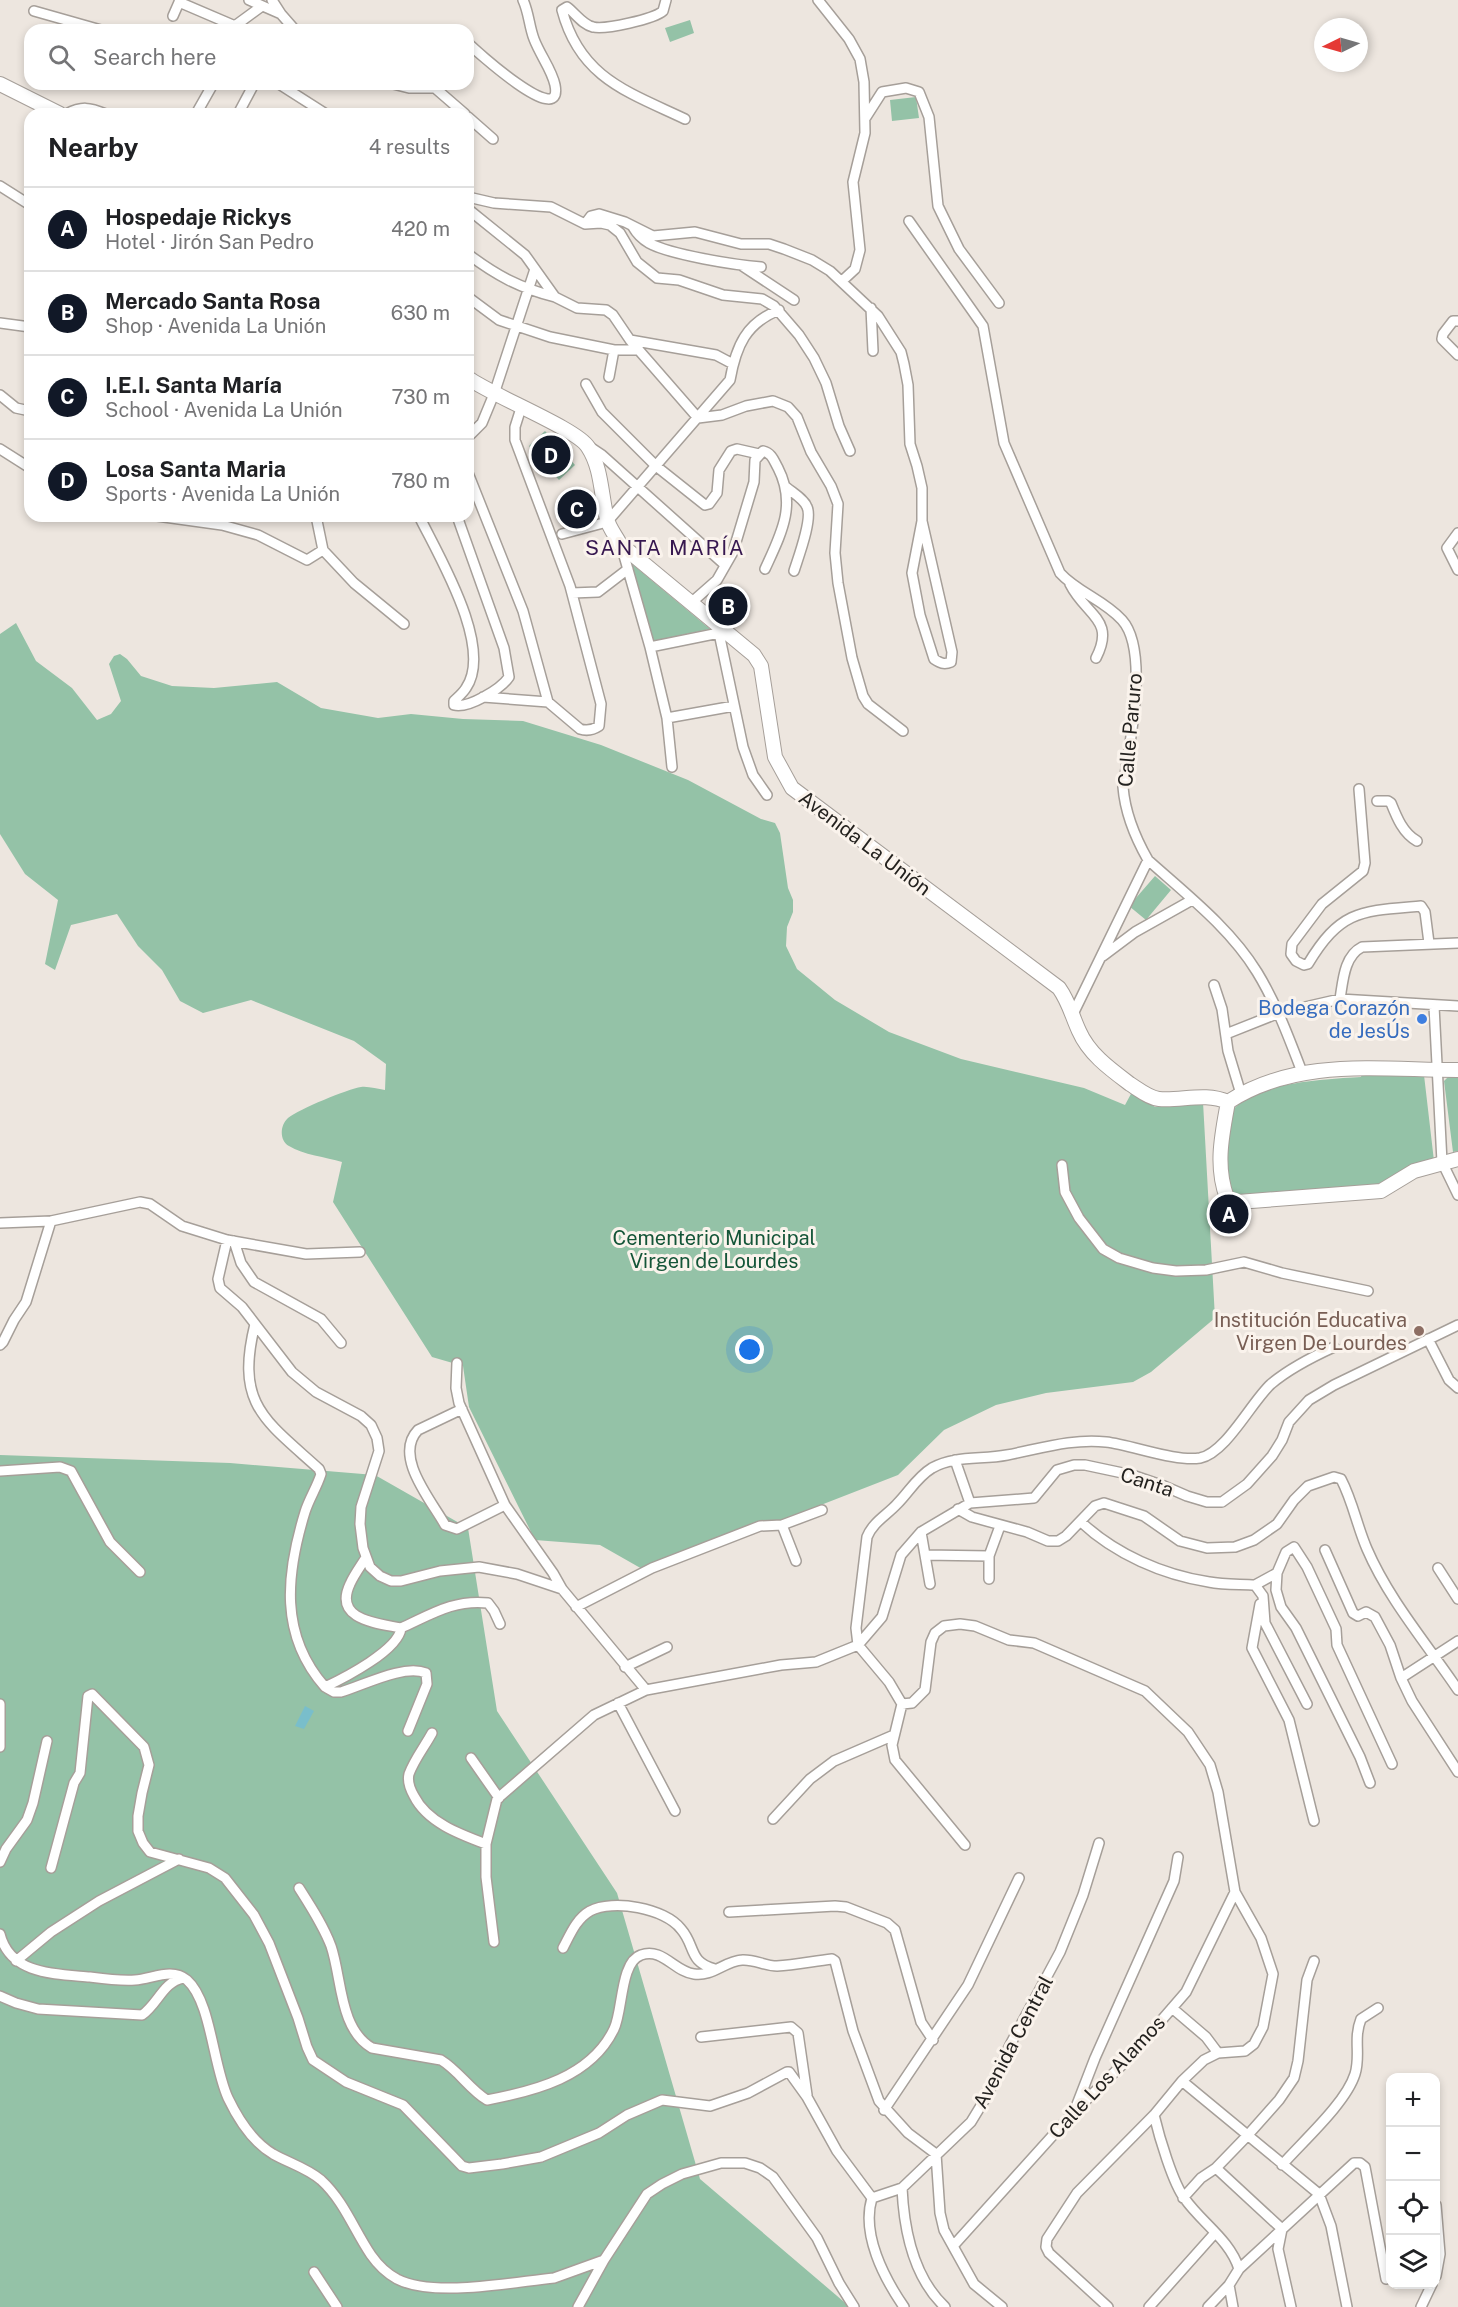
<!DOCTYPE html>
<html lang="en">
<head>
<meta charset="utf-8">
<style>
  :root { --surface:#fff; --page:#f6f6f6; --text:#202124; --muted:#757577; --line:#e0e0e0; --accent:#111827 }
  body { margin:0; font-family:"Public Sans",sans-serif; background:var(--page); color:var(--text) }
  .controls { position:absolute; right:18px; bottom:18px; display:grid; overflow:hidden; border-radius:12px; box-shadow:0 3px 9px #0003 }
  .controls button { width:54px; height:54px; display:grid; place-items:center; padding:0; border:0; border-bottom:2px solid var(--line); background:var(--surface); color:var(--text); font:30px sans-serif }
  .compass { position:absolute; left:1314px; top:18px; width:54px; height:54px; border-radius:50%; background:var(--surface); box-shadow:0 3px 9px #0003; rotate:265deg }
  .you { position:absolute; left:750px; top:1350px; width:21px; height:21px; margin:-15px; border:4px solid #fff; border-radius:50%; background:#1a73e8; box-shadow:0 0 0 9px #1a73e833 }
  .badge { display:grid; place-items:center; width:39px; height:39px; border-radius:50%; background:var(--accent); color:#fff; font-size:20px; font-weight:700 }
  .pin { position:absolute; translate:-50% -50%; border:3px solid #fff; box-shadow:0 2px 6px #0006 }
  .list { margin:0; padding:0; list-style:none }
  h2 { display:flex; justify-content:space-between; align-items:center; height:78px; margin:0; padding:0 24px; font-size:26px }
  h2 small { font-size:20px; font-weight:400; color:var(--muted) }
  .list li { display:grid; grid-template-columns:39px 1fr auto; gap:18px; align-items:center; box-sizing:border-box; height:84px; padding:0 24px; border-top:2px solid var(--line) }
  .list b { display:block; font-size:22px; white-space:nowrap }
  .list p { margin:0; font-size:20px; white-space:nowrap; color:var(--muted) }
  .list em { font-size:20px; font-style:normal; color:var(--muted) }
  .icon { flex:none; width:33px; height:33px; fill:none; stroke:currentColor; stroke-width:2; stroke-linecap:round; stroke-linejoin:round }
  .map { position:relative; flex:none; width:1458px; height:2307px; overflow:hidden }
  .search { position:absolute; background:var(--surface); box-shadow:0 3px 9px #0003; left:24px; top:24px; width:450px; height:66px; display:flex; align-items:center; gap:15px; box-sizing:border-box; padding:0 21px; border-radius:18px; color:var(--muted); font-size:22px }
  .panel { position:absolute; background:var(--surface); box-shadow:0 3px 9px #0003; left:24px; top:108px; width:450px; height:414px; border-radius:18px }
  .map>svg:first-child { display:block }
  .green { fill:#94c2a7 }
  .water { fill:#79becb }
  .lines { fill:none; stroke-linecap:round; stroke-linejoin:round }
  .minor-casing { stroke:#a69f99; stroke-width:12 }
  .secondary-casing { stroke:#a69f99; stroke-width:16 }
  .minor { stroke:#fff; stroke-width:9 }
  .secondary { stroke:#fff; stroke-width:14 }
  .shop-dot { fill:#3f7fe0; stroke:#faf3ec; stroke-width:2 }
  .education-dot { fill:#8d6e63; stroke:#faf3ec; stroke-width:2 }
  .labels { text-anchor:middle; stroke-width:6; stroke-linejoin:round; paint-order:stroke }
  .street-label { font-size:20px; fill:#24221f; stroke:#faf3ec }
  .shop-label { font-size:20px; fill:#366cbe; stroke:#faf3ec; text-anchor:end }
  .park-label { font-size:20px; fill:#145538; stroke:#faf3ec }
  .education-label { font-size:20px; fill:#785e54; stroke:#faf3ec; text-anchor:end }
  .neighbourhood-label { font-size:21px; letter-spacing:1.5px; fill:#371850; stroke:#faf3ec }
</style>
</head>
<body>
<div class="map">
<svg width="1458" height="2307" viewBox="0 0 1458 2307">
  <rect width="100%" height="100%" fill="#ede6df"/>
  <!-- green -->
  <path class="green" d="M 690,20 L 694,33 L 670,42 L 665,28 Z
    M 916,97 L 919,118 L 892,121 L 890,100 Z
    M 545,431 L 575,465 L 559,480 L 529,446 Z
    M 632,564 L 710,629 L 653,641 Z
    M 16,623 L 36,661 L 72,688 L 97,720 L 111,714 L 121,701 L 109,664 L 114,656 L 120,654 L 127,659 L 141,676 L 172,686 L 214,688 L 277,682 L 321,708 L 378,718 L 411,714 L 463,719 L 523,721 L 601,745 L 688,780 L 761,819 L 775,823 L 780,833 L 788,888 L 793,900 L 793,912 L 787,927 L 786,946 L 797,969 L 835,1000 L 889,1032 L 961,1059 L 1084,1088 L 1125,1105 L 1132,1092 L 1155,1107 L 1203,1102 L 1215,1318 L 1151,1372 L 1133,1382 L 1046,1393 L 996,1405 L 944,1430 L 898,1475 L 682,1559 L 651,1574 L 600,1545 L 535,1540 L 469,1407 L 463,1366 L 432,1357 L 333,1202 L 342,1162 C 326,1157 303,1155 289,1146 C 279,1140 280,1125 288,1118 C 299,1109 348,1089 361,1087 C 368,1086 377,1089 385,1090 L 386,1064 L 354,1041 L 251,1000 L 203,1013 L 180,1001 L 162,970 L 138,946 L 117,914 L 71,925 L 55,970 L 45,964 L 58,900 L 25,874 L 0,834 L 0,634 Z
    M 1155,876 L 1171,890 L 1146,920 L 1129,906 Z
    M 1362,1073 L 1424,1075 L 1434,1161 L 1412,1166 L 1376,1185 L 1256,1196 L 1236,1194 L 1230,1191 C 1227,1171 1224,1137 1230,1117 C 1241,1082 1330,1079 1361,1077 Z
    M 1449,1076 L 1458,1077 L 1458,1151 L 1453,1152 L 1444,1081 Z
    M 0,1455 L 230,1463 L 375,1475 L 468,1528 L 497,1711 L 617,1893 L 700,2179 L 850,2307 L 0,2307 Z"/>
  <!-- water -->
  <path class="water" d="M 305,1706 L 314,1711 L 304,1729 L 295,1726 Z"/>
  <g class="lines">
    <!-- minor casing -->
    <g class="minor-casing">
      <path id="minor" d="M 249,0 L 281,14 L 295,30
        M 272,0 L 281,14
        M 666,0 L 663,11 C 654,19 605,30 593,27 C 583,25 575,13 567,7 L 562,10 C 580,78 628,92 685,119
        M 818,0 L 849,39 L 860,59 L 864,82 L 865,133 L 853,182 L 860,250 L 855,269 L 842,281
        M 179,2 L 235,26
        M 34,11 L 101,30
        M 173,16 L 180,0
        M 232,28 L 262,6
        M 468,43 C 474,49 564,131 555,85 C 552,70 540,55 534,39 C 529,26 529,13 523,0
        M 279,84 L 326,114
        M 393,84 L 409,88 L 435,88 L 465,114
        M 66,114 C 82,106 89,107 106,114
        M 196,114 L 213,84
        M 238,114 L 254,84
        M 468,117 L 493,139
        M 866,117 L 882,92 L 906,88 L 919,92 L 929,117 L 938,206 L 959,249 L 999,303
        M 0,186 L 30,205
        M 468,197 L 494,203 L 551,207 L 585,224 L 601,223 L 610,225 L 620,233 L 637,262 L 657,278 L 679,280 L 723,295 L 762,299 L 774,306 L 799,335 L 814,358 L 826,383 L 839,426 L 850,451
        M 468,209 L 525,255 L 555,297 L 577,308 L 606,310 L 613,315 L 630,340 L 698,418 L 722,415 L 746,406 L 773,401 L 788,407 L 797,417 L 811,452 L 831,486 L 838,504 L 835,553 L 838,583 L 852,658 L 863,696 L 868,704 L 903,731
        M 909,221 L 983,326 L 1004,443 L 1060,573 C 1077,592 1104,600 1122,620 C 1150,651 1129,747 1123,787 C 1125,812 1136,839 1148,860 C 1186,894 1230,928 1257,972 C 1276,1003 1289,1038 1302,1072
        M 585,224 L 591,216 L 599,214 L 625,222 L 653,236 L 695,232 L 741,244 L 769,244 L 784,249 L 812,260 L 830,271 L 878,316 L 901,352 L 904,364 L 908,385 L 910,444 L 917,466 L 922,488 L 922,521 L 912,573 L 920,615 L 934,659 C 940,663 944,665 951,662 L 952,652 L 922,521
        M 633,227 C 637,234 642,239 649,243 C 671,255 735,265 761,267
        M 468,254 C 497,276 520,288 555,297
        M 741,265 L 794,300
        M 468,297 L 499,320 L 550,337 L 614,350 L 639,350
        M 871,308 L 873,351
        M 1458,321 L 1453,321 L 1443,334 L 1442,339 L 1458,355
        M 0,323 L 30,327
        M 630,340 L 716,355 L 733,364
        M 609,377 L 614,350
        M 586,384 L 602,412 L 656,466 L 705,505 L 709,504 L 717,493 L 719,470 L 731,451 L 737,449 L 759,454
        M 0,395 L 16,408 L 30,411
        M 468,437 L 482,423 L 494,394 L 535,269
        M 590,447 L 602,455 L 725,565
        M 0,449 L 30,468
        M 468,473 L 523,611 L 548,702 L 580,729 C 586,731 593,730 599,726 L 601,704 L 570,586 L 515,440 L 515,427 L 521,408
        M 786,487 C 793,493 804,499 807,507 C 813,519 798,558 794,571
        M 157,516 L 222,525 L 258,535 L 307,560 L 323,550
        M 316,516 L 323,550 L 354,583 L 404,624
        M 419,516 C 438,555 494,647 466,688 C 463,693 458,697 454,701 L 454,705 C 468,709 501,689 509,677 L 504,648 L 457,516
        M 1458,533 L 1447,548 L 1458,570
        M 562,534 L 607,522 L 730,380 C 736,346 746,323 779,310
        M 621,545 L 650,647 L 667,718 L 672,767
        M 1070,584 C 1086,616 1116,619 1096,658
        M 572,593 L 598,592 L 628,569
        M 692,602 L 717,580 L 733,552 L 754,482 L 755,460 L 763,451 C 772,453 774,461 778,468 C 797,505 781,534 765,569
        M 720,626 L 719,633 L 743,747 L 753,775 L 767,795
        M 650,647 L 719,633
        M 483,697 L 548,702
        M 667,718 L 734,706
        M 1359,789 L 1365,863 L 1363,871 L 1322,904 L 1292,944 L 1291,954 L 1296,961 L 1304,965 L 1308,964 C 1341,909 1362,911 1421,906 L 1425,912 L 1429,943
        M 1377,801 L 1388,801 L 1391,803 C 1397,818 1403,833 1417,841
        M 1103,956 L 1135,932 L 1192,900
        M 1214,985 L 1222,1009 L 1228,1051 L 1241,1094
        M 1340,999 C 1343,981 1344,956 1362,947 L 1458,943
        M 1434,1006 L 1442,1162 L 1458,1195
        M 1073,1014 L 1148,860
        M 1226,1034 L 1279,1013 L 1340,999 L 1458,1006
        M 1062,1165 L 1065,1192 L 1079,1218 L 1103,1249 L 1119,1258 L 1153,1268 L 1176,1271 L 1206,1270 L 1244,1262 L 1282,1273 L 1368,1291
        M 0,1223 L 51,1221 L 140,1202 L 150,1204 L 182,1226 L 227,1240 L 306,1254 L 360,1252
        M 227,1240 L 218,1279 L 220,1288 L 242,1307 L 292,1372 L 316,1392 L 361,1416 L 371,1425 L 377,1438 L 379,1451 L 361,1507 L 360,1524 L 363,1548 L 370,1567 L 380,1576 L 391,1581 L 401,1581 L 440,1571 L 479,1567 L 517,1574 L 562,1589 L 646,1690
        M 234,1241 L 241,1263 L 254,1282 L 321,1319 L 341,1343
        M 255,1324 C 235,1405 265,1420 319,1469 L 321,1474 C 317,1487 309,1499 305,1512 C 286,1574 279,1635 325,1687 C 344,1678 399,1650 401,1628 C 377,1623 333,1620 350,1584 C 354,1575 360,1567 365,1559
        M 1428,1339 L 1449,1380 L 1458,1388
        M 0,1345 L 3,1342 L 14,1320 L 26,1302 L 51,1221
        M 457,1363 L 456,1388 L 459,1403 L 505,1505 L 553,1573 L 562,1589
        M 462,1409 L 418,1430 C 393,1456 431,1500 445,1525 L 457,1529 L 505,1505
        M 955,1460 L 970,1503
        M 0,1471 L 60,1467 L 71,1471 L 110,1542 L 140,1572
        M 958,1509 L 972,1517 L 1027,1532 L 1048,1541 L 1058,1541 L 1066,1536 L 1095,1506 L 1104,1503 L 1144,1516 L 1180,1541 L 1207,1548 L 1235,1547 L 1254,1540 L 1277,1524 L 1294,1500 L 1308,1486 L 1334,1477 L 1341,1479 C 1353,1502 1357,1526 1367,1549 C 1389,1600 1427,1644 1458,1690
        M 1081,1522 C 1115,1554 1163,1575 1209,1582 C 1224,1585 1240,1584 1255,1585 L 1263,1596 L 1265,1623 L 1307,1704
        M 782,1525 L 796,1561
        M 921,1532 L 930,1584
        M 1325,1550 L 1353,1613 L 1358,1616 L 1366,1612 L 1375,1617 L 1390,1645 L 1401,1678 L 1412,1701 L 1458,1772
        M 925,1555 L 989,1556
        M 1438,1568 L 1458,1599
        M 1277,1573 L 1286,1552 L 1294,1547 L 1307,1567 L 1336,1629 L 1337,1645 L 1392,1764
        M 989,1579 L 989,1556 L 1000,1526
        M 1255,1585 L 1277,1573 L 1276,1590 L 1281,1607 L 1296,1628 L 1360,1757 L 1370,1783
        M 1260,1604 L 1252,1648 L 1289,1720 L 1314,1821
        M 576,1607 L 652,1568 L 760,1526 L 782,1525 L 822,1510
        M 401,1628 C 430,1615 454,1599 488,1603 L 494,1611 L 500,1624
        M 625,1667 L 667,1647
        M 1401,1678 L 1458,1641
        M 325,1687 L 334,1692 L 341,1692 C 364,1685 404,1664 426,1673 L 427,1684 L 408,1731
        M 618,1703 L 675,1811
        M 0,1704 L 0,1747
        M 902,1704 L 892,1745 L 895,1760 L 965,1845
        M 432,1733 C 425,1746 414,1760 409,1774 C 407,1782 410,1789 414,1796 C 427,1822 459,1834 486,1844
        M 471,1758 L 499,1798
        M 773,1819 L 810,1779 L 834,1761 L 894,1735
        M 0,1862 L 6,1849 L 27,1820 L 33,1803 L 47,1741
        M 51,1868 L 74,1783 L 80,1773 L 88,1696 L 92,1694 L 144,1747 L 149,1765 L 142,1793 L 138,1816 L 138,1831 L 143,1843 L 150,1852 L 209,1868 L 225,1878 L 254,1915 L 269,1943 L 298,2018 L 307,2047 L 313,2060 L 346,2082 L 403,2105 L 462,2166 L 469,2168 L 502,2164 L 541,2157 L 599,2133 L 627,2115 L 662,2100 L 710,2106 L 748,2093 L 787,2072 L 789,2072 L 807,2097 L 837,2151 L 872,2198
        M 299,1888 C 311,1907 323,1925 331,1946 C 342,1978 339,2029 372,2048 L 441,2060 C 459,2071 469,2089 487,2100 C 535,2091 591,2077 614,2029 C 623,2011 620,1962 641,1955 C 662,1947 675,1972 694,1974 C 712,1977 725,1961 742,1960 C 754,1959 765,1966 777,1966 C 795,1965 814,1961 832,1959 L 835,1961 L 853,2031 L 879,2101 L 908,2133 L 936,2154 L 940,2213 L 944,2230 L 974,2284 L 1002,2307
        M 729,1912 L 835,1906 L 846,1907 L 887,1923 L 895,1930 L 921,2022 L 933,2040
        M 0,1934 C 10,1975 56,1974 90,1977 C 105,1979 119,1981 135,1980 C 152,1979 172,1967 187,1980 C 211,2001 213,2066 228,2098 C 238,2119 253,2142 273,2154 C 289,2163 307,2168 321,2180 C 344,2201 354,2230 371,2255 C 378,2265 386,2273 397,2279 C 434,2298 513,2282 554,2278 L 604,2260 L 647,2194 L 662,2184 L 682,2174 L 721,2163 L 745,2163 L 760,2168 L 773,2177 L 817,2238 L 839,2283 L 854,2307
        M 494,1942 L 486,1877 L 486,1844 L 497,1799 L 594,1715 L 646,1690 L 781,1665 L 816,1662 L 858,1645 L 882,1617 L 901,1555 L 921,1532 L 970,1503 L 1034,1498 L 1057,1470 L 1074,1465 L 1085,1465 L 1132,1475 L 1164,1486 L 1187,1496 L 1207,1502 L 1222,1502 L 1247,1484 L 1272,1456 L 1282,1440 L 1289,1422 L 1309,1400 L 1334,1385 L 1458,1325
        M 563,1948 C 570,1935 576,1919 590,1911 C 613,1899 665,1908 681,1929 C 696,1946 688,1962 715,1969
        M 16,1961 L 51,1932 L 99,1901 L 179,1859
        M 0,1996 L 16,2003 L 38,2009 L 142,2015 C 158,2004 163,1982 183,1978
        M 1172,2008 L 1206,2037 L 1218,2053
        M 701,2037 L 791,2027 L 798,2033 L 807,2095
        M 1182,2081 L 1319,2194 L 1331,2226 L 1347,2307
        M 1076,2107 L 1095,2058 L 1174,1881 L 1178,1857
        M 884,2110 L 968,1985 L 1019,1878
        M 1154,2115 C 1159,2136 1173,2184 1185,2199 C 1202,2223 1230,2240 1239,2269 L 1229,2285 L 1233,2307
        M 1282,2165 C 1303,2141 1346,2103 1355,2074 C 1361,2055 1353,2039 1361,2019 L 1378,2008
        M 1216,2168 L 1282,2229 L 1278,2249 L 1291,2307
        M 902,2188 C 904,2231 913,2277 945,2307
        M 872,2198 L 902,2188 L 971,2122 L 988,2094 L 1010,2045 L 1060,1952 L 1083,1895 L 1099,1843
        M 872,2198 C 861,2234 884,2278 904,2307
        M 1183,2198 L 1201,2178 L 1216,2168 L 1247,2136 L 1279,2100 L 1294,2078 L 1298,2061 L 1307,1980 L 1314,1961
        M 1436,2205 L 1440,2254 L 1436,2276
        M 954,2245 L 1073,2113 L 1127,2060 L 1186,1992 L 1235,1892
        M 1239,2269 L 1354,2163 L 1360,2163 L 1365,2167 L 1386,2279
        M 314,2272 L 337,2307
        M 578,2307 L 604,2260
        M 1108,2307 L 1049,2253 L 1046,2247 L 1047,2239 L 1077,2193 L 1154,2115 L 1182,2081 L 1204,2060 L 1218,2053 L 1245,2051 L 1254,2044 L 1263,2027 L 1273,1974 L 1261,1938 L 1235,1892 L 1218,1792 L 1210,1765 L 1188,1732 L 1145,1691 L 1034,1643 L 1009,1640 L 975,1626 L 960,1624 L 944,1626 L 935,1633 L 931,1642 L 925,1690 L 912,1703 L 902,1704 L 889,1682 L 858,1645 L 856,1628 L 867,1537 C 873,1522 887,1515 897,1504 C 909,1492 917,1477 932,1468 C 955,1455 982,1460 1007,1455 C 1039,1449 1073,1438 1106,1442 C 1132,1445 1175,1462 1200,1458 C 1226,1453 1252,1401 1271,1384 C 1290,1368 1312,1357 1334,1347
        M 1149,2307 L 1215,2233
        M 1208,2307 L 1229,2285
        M 1421,2307 L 1432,2284"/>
    </g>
    <!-- secondary casing -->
    <g class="secondary-casing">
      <path id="secondary" d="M 0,84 L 60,114
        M 468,378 C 493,396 577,429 588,447 C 602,468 601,496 607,519 C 609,528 616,536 620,544 L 754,655 L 761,666 L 775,757 L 792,788 L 1059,988 C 1069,1002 1072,1016 1079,1031 C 1089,1054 1110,1069 1130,1084 C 1138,1089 1149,1098 1159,1099 C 1182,1101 1205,1092 1228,1102
        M 1458,1070 C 1379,1070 1298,1057 1228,1102 C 1222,1135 1215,1166 1227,1198 L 1238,1202 L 1381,1191 L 1414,1171 L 1458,1159"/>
    </g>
    <!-- minor -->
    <use href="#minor" class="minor"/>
    <!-- secondary -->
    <use href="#secondary" class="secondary"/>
  </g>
  <!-- markers -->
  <circle class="shop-dot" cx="1422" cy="1019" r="6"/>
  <circle class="education-dot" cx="1419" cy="1331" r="6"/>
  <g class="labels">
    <!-- street labels -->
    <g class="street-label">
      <text transform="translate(1130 730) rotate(-85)" y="7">Calle Paruro</text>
      <text transform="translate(865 843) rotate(37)" y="7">Avenida La Unión</text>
      <text transform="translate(1147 1482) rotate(18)" y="7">Canta</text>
      <text transform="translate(1013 2042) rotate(-62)" y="7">Avenida Central</text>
      <text transform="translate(1107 2077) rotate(-47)" y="7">Calle Los Alamos</text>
    </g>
    <!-- shop labels -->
    <g class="shop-label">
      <text x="1410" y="1015">Bodega Corazón<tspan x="1410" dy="23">de JesÚs</tspan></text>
    </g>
    <!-- park labels -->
    <g class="park-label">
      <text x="714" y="1245">Cementerio Municipal<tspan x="714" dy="23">Virgen de Lourdes</tspan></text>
    </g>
    <!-- education labels -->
    <g class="education-label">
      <text x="1407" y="1327">Institución Educativa<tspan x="1407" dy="23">Virgen De Lourdes</tspan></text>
    </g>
    <!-- neighbourhood labels -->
    <g class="neighbourhood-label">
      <text x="665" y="555">SANTA MARÍA</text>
    </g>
  </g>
</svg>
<div class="controls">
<button>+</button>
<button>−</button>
<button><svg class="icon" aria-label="locate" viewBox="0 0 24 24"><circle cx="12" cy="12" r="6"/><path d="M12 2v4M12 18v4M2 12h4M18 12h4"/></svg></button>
<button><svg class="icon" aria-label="layers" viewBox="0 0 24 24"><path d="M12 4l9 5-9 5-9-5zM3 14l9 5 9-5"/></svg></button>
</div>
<svg class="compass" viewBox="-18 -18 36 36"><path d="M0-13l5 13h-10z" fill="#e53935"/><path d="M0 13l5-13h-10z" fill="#757577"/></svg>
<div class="you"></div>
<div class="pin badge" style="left:1229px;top:1214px">A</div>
<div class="pin badge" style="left:728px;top:606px">B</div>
<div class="pin badge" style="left:577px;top:509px">C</div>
<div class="pin badge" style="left:551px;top:455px">D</div>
<div class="search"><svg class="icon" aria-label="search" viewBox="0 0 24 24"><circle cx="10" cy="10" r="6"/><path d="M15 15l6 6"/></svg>Search here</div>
<section class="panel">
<h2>Nearby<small>4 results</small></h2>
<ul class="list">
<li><span class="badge">A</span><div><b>Hospedaje Rickys</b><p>Hotel · Jirón San Pedro</p></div><em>420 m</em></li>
<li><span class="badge">B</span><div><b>Mercado Santa Rosa</b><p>Shop · Avenida La Unión</p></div><em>630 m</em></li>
<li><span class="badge">C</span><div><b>I.E.I. Santa María</b><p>School · Avenida La Unión</p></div><em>730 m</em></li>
<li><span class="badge">D</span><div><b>Losa Santa Maria</b><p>Sports · Avenida La Unión</p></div><em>780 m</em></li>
</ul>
</section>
</div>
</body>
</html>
